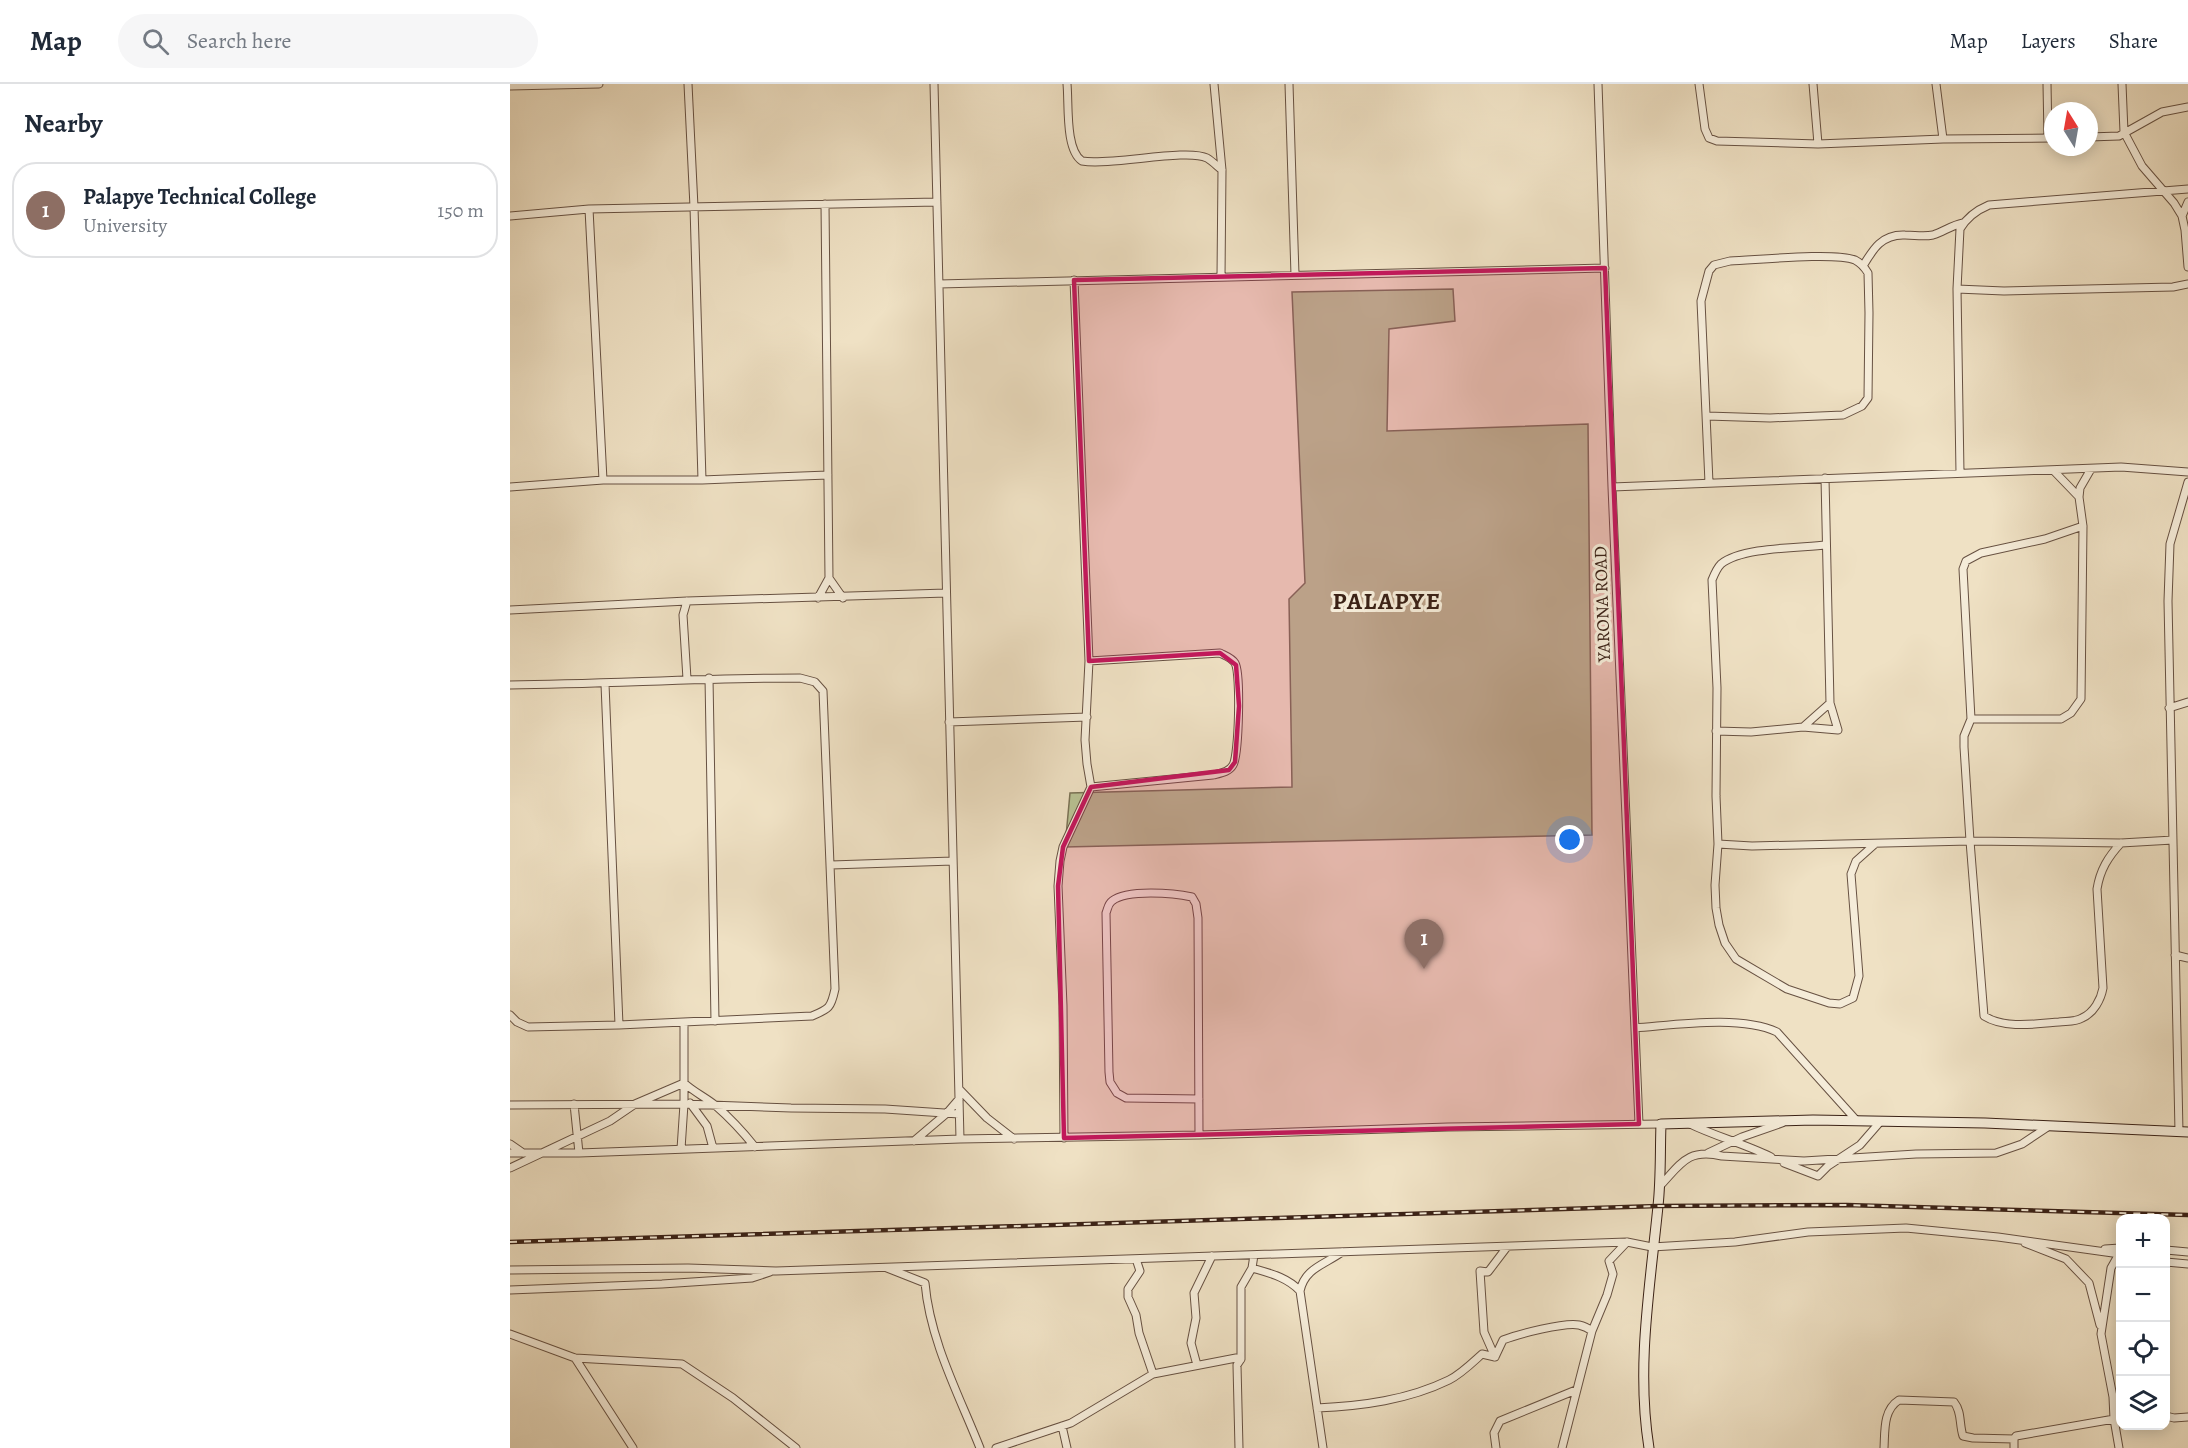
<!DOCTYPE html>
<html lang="en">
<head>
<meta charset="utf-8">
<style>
  :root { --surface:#fff; --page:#f6f6f7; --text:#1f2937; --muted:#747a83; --line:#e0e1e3; --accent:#0f766e }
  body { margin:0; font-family:Alegreya,serif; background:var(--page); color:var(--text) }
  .controls { position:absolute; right:18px; bottom:18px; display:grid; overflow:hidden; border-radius:12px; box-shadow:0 3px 15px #0003 }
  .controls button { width:54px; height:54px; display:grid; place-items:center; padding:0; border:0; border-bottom:2px solid var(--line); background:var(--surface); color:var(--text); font:30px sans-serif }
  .compass { position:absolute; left:1534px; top:18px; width:54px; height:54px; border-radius:50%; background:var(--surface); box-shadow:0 3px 15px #0003; rotate:349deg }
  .you { position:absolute; left:1060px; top:756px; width:21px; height:21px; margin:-15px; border:4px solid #fff; border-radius:50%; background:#1a73e8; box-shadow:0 0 0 9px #1a73e833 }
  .badge { display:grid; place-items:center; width:39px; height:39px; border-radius:50%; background:var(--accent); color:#fff; font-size:20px; font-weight:700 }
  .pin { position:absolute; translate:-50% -50px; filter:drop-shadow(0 2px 3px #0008) }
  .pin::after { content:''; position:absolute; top:32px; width:21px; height:18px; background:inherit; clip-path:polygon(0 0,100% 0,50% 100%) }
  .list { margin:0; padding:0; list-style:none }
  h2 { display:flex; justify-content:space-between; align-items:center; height:78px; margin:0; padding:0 24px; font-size:26px }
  h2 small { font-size:20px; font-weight:400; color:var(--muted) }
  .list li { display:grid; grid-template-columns:39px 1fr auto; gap:18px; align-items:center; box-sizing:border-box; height:96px; margin:0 12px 12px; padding:0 12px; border:2px solid var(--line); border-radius:24px }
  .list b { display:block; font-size:22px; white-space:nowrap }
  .list p { margin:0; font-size:20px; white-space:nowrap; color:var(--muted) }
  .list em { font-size:20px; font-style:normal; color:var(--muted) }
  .icon { flex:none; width:33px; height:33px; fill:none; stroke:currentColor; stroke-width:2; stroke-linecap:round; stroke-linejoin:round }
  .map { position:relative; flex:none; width:1678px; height:1364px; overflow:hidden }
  header { display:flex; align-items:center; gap:36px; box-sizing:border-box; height:84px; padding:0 30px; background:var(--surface); border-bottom:2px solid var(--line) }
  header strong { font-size:28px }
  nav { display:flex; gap:33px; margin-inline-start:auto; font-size:21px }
  .search { width:420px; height:54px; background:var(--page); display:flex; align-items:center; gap:15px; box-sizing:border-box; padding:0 21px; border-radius:33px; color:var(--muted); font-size:22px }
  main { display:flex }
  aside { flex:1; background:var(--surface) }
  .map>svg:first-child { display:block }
  .green { fill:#b9c394; stroke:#7a7255; stroke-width:1.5 }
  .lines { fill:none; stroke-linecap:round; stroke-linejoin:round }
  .street-casing { stroke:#675142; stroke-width:9 }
  .secondary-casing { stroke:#3a2116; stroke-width:11 }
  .street { stroke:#f5ecd9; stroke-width:7 }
  .secondary { stroke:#f5ecd9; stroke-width:9 }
  .rail-casing { stroke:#3a2116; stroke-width:4.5 }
  .rail { stroke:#f5ecd9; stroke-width:2; stroke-dasharray:7; stroke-linecap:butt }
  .marked { fill:#c2185b; fill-opacity:0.2; stroke:#c2185b; stroke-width:4.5; stroke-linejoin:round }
  .labels { text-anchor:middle; stroke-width:6; stroke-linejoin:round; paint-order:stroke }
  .street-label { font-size:18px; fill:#3a2116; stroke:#f5ecd9 }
  .district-label { font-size:24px; font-weight:bold; letter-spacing:1.5px; fill:#3a2116; stroke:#f5ecd9 }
</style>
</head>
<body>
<header>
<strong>Map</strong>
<div class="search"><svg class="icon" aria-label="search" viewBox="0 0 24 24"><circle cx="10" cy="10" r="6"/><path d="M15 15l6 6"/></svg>Search here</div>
<nav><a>Map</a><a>Layers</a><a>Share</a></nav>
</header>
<main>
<aside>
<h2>Nearby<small></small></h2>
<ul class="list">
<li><span class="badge" style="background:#8d6e63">1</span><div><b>Palapye Technical College</b><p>University</p></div><em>150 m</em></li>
</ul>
</aside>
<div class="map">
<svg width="1678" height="1364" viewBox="0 0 1678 1364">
  <rect width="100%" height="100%" fill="#efe1c4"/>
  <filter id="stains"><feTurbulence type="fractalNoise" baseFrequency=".00333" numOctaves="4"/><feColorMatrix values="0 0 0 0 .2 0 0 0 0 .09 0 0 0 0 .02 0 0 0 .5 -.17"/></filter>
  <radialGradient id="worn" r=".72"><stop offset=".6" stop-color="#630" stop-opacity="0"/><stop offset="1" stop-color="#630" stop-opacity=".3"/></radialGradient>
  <!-- green -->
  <path class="green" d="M 943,205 L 945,237 L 879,245 L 877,347 L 1078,340 L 1082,751 L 555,763 L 560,709 L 782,703 L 779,515 L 795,499 L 782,208 Z"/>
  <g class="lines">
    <!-- street casing -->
    <g class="street-casing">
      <path id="street" d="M 178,0 L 184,123 L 192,396
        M 424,0 L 450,1055
        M 557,0 C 559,20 555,66 572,77 C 601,82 677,64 697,74 C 702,77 707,82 712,86
        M 704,0 L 712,86 L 711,193
        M 779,0 L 785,191
        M 1088,0 L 1102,403 L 1129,1040
        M 1189,0 L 1195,45 L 1199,54 L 1207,57 L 1308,60 L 1433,55 L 1543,54
        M 1303,0 L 1308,60
        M 1426,0 L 1433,55
        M 1537,0 L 1538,54
        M 1612,0 L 1614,48 L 1632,82 L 1664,119 L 1672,132 L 1675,146 L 1678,183
        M 0,2 L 89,0
        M 1579,53 L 1609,52 L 1652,28 L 1678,23
        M 79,125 L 93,396
        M 0,132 L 79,125 L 427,118
        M 1672,132 L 1678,118
        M 1353,182 C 1363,165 1372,150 1395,151 C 1405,151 1413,153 1423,151 C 1433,148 1442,141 1453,139
        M 429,200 L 1095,184
        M 1447,205 L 1494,207 L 1663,203 L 1678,200
        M 1197,332 L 1260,334 L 1333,331 L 1352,322 L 1358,314 L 1359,229 L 1358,189 C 1355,184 1351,179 1345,176 C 1324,168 1247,176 1220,177 L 1204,181 L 1199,187 L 1191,217 L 1199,399
        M 1450,389 L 1447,205 L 1450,145 C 1457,133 1467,126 1479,121 L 1678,105
        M 0,403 L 93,396 L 192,396 L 318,391
        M 1102,403 L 1611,383 L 1678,388
        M 1569,413 L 1570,404 L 1581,385
        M 1573,442 L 1535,455 L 1471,469 L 1456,477 L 1453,485 L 1461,635 L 1454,652 L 1454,663 L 1460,757 L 1474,932 C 1495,945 1525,940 1549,938 C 1556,937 1566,938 1572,934 C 1584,929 1591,915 1593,904 L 1587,805 C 1590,786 1598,773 1611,759
        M 1316,461 C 1289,464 1232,463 1211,480 C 1207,484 1204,491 1202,496 L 1207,604 L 1206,712 L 1208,760 L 1205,801 L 1206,824 L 1209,841 L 1215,859 L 1226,875 L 1277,905 L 1319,919 L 1330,920 L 1343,914 L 1349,892 L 1341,790 L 1346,777 L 1365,760
        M 319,494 L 333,514
        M 308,514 L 319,494 L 315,120
        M 177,517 L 173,531 L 177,595
        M 0,526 L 177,517 L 436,509
        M 579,577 L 710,569 C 716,572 722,574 725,579 C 731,589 729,671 723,681 C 719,688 711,689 703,691 L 581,703
        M 199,594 L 205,937
        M 95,600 L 109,941
        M 0,601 C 97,600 194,594 290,594 L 305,598 L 313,607 L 325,905 C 321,924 319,925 302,932 L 109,941 L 18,943 L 7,938 L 0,931
        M 1659,624 L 1678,618
        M 1461,635 L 1551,635 L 1561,629 L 1571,615 L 1573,442 L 1569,413 L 1543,386
        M 439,638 L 577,633
        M 1293,643 L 1320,619 L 1315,394
        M 1206,647 L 1241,648 L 1293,643 L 1328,646 L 1320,619
        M 1208,760 L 1242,762 L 1460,757 L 1611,759 L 1663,756
        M 321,781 L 443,777
        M 1665,871 L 1678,874
        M 1125,944 C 1166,941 1230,931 1267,948 L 1347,1037
        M 449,1005 L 477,1034 L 504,1055
        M 689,1015 L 616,1014 L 607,1009 L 600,998 L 599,988 L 596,829 C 598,824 598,820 602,817 C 617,805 664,809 682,813 L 686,820 L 688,834 L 689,1051
        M 180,1019 L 197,1042 L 203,1064
        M 64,1020 L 69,1069
        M 0,1021 L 174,1020 L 281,1024 L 375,1025 L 449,1030
        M 1180,1040 C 1207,1053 1235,1060 1261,1073
        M 1669,1048 L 1658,517 L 1660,460 L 1678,398
        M 554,1054 L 553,922 L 548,802 L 550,777 L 553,763 L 581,703 L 577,680 L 575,656 L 579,577 L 564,196
        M 404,1057 L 437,1029 L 449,1015
        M 0,1060 L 13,1069
        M 171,1065 L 174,1020 L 174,938
        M 0,1069 L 69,1069 L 450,1055 L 689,1051 L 938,1043 L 1151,1040
        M 1198,1069 L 1232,1053 L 1272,1039
        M 1274,1079 L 1308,1092 L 1318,1082 L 1350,1061 L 1370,1038
        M 0,1084 L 100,1037 L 125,1020 L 174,999 C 184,1008 195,1013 205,1021 C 220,1034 233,1048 245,1063
        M 1149,1103 C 1171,1080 1177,1064 1212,1072 L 1294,1077 L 1406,1070 L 1486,1069 L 1512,1060 L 1539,1042
        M 1515,1159 L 1556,1175 L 1579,1199 L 1590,1241
        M 1595,1165 L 1610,1164
        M 1656,1166 L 1678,1168
        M 626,1175 L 630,1187 L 618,1205 L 618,1213 L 626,1231 L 629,1249 L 643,1290
        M 1656,1178 L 1678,1180
        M 377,1184 L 415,1199 C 420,1257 449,1311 470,1364
        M 742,1184 C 759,1189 777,1193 790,1207 L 813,1364
        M 0,1186 L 178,1184 L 266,1187 L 1117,1158 L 1142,1163 L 1225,1158 L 1298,1148 L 1396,1144 L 1488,1153 L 1610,1170
        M 0,1206 L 152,1200 L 242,1194 L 260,1188
        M 790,1207 C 795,1184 814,1181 832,1168
        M 0,1250 L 65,1274 L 172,1280 L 223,1314 L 286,1364
        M 985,1273 L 974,1248 L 970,1187 L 978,1188 L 997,1163
        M 65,1274 L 123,1364
        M 731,1275 L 731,1203 L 742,1184 L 744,1171
        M 687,1281 L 681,1259 L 686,1234 L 684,1209 L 702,1172
        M 807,1324 C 852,1322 898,1316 939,1296 C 951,1290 962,1279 972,1270 L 985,1273 L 993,1256 C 1008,1250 1055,1238 1069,1241 C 1074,1242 1078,1244 1082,1247
        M 1656,1332 L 1664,1334 L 1678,1333
        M 552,1342 L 557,1364
        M 486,1364 L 561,1339 L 643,1290 L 726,1274 L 731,1275 L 727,1281 L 729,1364
        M 986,1364 L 984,1349 L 990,1337 L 1066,1306
        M 1052,1364 L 1082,1247 L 1097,1211 L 1103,1190 L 1099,1177 L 1117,1158
        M 1374,1364 C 1375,1347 1373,1326 1389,1316 L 1444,1318 C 1452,1328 1449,1340 1453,1352 L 1463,1354 L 1504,1355 L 1506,1352 L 1610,1334
        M 1504,1364 L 1504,1355
        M 1609,1364 L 1604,1335 L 1603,1313 L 1591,1250 L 1601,1184 L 1609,1170"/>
    </g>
    <!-- secondary casing -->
    <g class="secondary-casing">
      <path id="secondary" d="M 1139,1364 C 1126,1283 1140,1203 1148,1122 C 1151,1095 1150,1067 1151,1040 L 1303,1036 L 1475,1039 L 1678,1048"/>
    </g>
    <!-- street -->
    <use href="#street" class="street"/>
    <!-- secondary -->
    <use href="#secondary" class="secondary"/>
    <!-- rail casing -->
    <g class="rail-casing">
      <path id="rail" d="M 0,1158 L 1148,1122 L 1337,1121 L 1678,1131"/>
    </g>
    <!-- rail -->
    <use href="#rail" class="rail"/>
  </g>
  <!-- marked area -->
  <path class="marked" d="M 1095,184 L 1129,1040 L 554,1054 L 548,802 L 553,763 L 581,703 L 719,686 L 725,678 L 729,622 L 726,581 L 710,569 L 579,577 L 564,196 Z"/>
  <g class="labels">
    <!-- street labels -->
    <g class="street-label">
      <text transform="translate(1092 520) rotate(-92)" y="6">YARONA ROAD</text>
    </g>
    <!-- district labels -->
    <g class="district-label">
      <text x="877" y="525">PALAPYE</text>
    </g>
  </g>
  <rect width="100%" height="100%" filter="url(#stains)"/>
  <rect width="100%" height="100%" fill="url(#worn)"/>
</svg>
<div class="controls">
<button>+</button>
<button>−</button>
<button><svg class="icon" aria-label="locate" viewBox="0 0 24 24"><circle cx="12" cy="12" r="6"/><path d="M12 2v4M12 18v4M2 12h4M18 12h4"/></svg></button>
<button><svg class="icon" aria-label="layers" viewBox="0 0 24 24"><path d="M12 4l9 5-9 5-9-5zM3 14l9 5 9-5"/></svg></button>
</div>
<svg class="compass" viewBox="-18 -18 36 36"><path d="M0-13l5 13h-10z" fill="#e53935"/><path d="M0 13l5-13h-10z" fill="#747a83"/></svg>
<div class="you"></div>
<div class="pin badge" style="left:914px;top:885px;background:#8d6e63">1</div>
</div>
</main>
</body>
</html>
